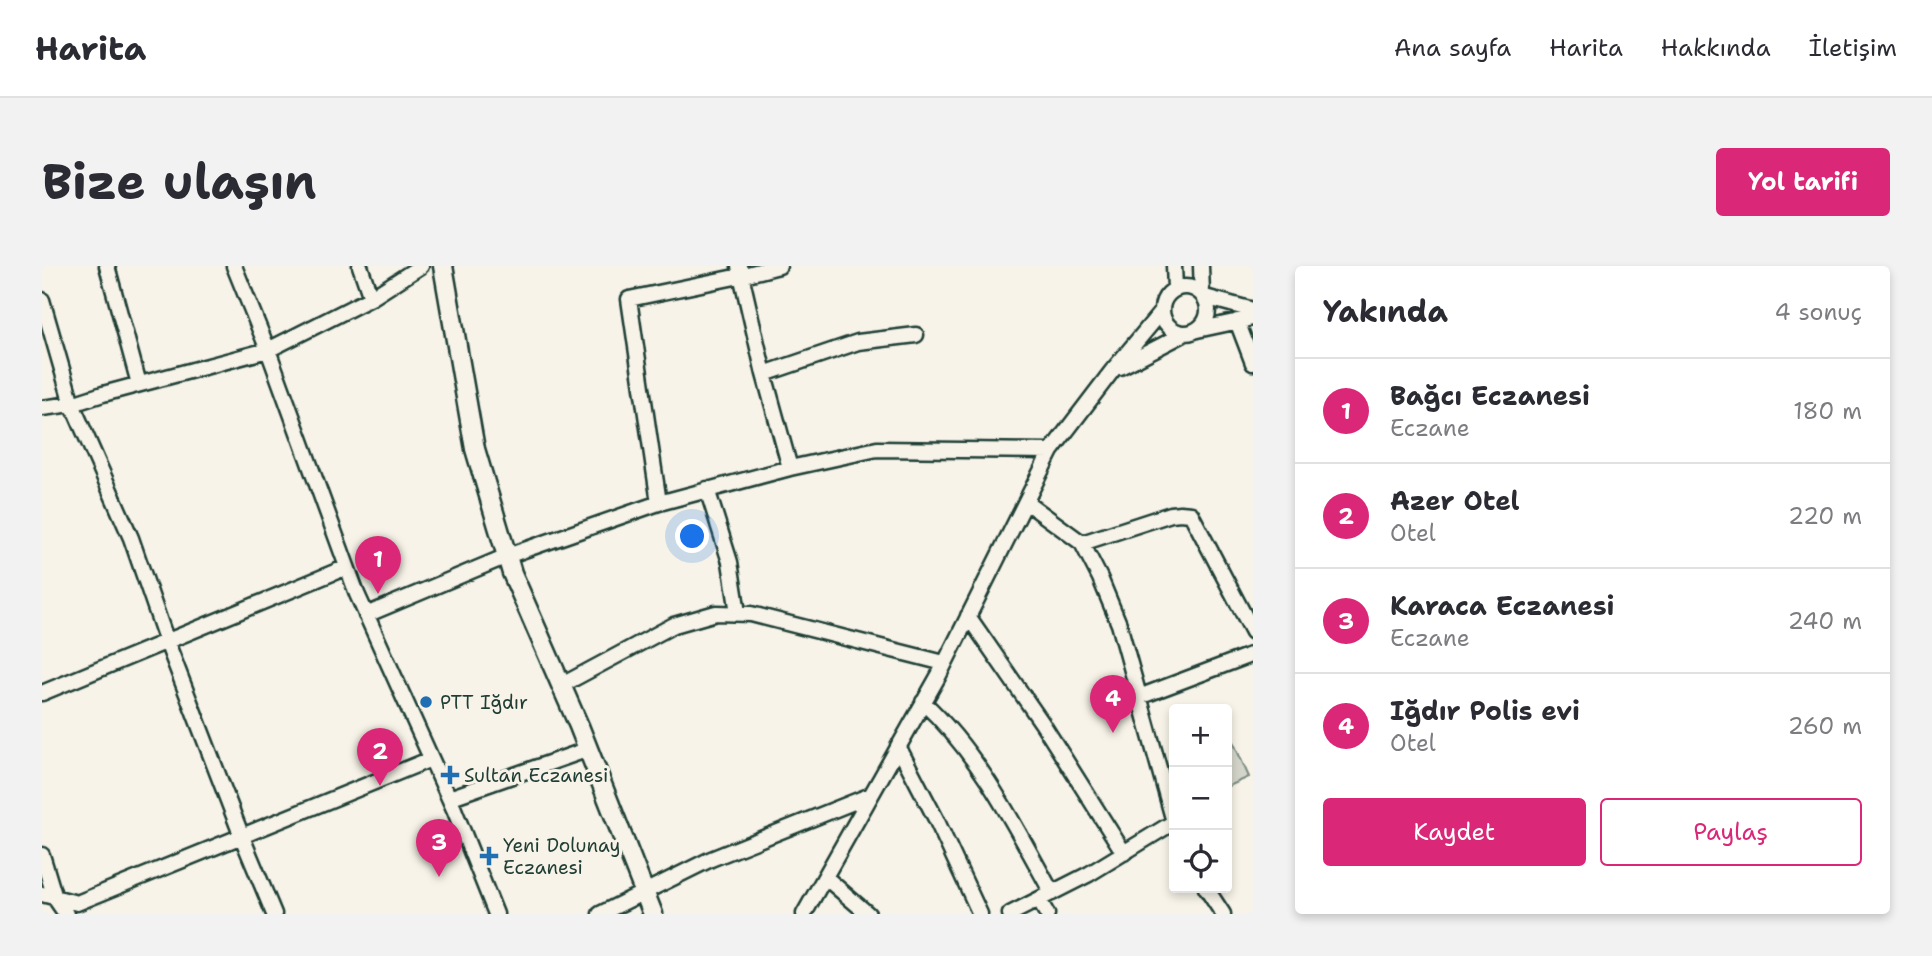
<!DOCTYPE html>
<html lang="tr">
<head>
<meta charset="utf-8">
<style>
  :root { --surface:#fff; --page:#f2f2f3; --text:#2b2b33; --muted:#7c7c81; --line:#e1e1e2; --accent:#db2777 }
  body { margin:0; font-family:"Shantell Sans",sans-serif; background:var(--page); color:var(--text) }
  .controls { position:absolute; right:21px; bottom:21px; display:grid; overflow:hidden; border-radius:7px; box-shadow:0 4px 10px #0003 }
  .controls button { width:63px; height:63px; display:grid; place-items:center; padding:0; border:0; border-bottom:2px solid var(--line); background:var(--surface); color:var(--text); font:35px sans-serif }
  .you { position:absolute; left:651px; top:271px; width:24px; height:24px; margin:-18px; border:5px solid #fff; border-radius:50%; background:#1a73e8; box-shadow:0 0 0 10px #1a73e833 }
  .badge { display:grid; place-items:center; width:46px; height:46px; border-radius:50%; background:var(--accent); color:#fff; font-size:23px; font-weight:700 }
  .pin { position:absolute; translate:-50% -58px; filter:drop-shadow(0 2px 4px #0008) }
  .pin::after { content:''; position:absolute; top:37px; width:24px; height:21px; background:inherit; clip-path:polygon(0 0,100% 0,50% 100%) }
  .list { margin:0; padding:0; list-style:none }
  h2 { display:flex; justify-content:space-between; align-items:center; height:91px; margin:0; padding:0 28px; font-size:30px }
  h2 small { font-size:23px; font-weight:400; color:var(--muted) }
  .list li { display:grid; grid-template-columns:46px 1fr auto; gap:21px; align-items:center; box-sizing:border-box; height:105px; padding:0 28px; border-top:2px solid var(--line) }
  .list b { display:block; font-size:26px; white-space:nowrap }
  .list p { margin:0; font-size:23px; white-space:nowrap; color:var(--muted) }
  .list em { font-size:23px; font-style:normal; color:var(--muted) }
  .actions { display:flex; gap:14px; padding:21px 28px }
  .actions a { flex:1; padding:16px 0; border:2px solid var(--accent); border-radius:7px; text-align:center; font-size:24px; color:var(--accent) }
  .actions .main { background:var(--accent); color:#fff }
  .icon { flex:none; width:38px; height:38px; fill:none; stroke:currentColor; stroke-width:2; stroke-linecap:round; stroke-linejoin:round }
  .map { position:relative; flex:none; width:1211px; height:648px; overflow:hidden; border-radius:7px }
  header { display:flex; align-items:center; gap:42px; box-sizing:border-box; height:98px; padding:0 35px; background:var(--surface); border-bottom:2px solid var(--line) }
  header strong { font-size:33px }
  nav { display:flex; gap:38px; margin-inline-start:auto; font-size:24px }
  .intro { display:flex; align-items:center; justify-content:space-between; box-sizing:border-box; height:168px; padding:0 42px }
  h1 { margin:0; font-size:49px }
  .button { padding:18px 32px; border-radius:7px; background:var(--accent); color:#fff; font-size:24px; font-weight:700 }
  main { display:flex; gap:42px; padding:0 42px }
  aside { flex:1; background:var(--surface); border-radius:7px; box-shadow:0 4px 10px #0003 }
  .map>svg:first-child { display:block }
  .green { fill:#d3d5ca; stroke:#79897f; stroke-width:2 }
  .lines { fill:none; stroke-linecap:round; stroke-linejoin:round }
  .minor-casing { stroke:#1f3d34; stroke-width:19 }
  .major-casing { stroke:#1f3d34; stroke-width:23 }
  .minor { stroke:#f7f3e8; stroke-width:14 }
  .major { stroke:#f7f3e8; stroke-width:18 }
  .poi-dot { fill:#1f6fb2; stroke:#f7f3e8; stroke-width:2.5 }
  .labels { text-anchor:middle; stroke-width:6; stroke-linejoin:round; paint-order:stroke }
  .poi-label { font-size:19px; fill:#1f3d34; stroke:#f7f3e8; text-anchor:start }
</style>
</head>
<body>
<header>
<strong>Harita</strong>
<nav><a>Ana sayfa</a><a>Harita</a><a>Hakkında</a><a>İletişim</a></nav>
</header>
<div class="intro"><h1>Bize ulaşın</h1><a class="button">Yol tarifi</a></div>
<main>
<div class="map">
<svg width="1211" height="648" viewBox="0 0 1211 648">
  <rect width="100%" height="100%" fill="#f7f3e8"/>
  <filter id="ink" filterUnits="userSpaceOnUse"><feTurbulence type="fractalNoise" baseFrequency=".0143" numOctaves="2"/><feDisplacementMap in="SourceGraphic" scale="14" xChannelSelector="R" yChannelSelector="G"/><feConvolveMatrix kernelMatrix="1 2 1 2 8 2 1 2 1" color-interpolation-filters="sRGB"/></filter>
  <g filter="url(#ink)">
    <!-- green -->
    <path class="green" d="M 1185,462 L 1207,511 L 1185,521 Z"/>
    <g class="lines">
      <!-- minor casing -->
      <g class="minor-casing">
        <path id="minor" d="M 65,0 L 97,118
          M 192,0 L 226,84 L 315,328 L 412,543 L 454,648
          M 318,0 L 329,32
          M 697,0 L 722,108 L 748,202
          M 1132,0 L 1133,22
          M 1159,0 L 1160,28
          M1120 44a23 23 0 1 1 46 0a23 23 0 1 1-46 0Z
          M 1163,31 L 1211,44
          M 0,34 L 30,138 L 89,272 L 125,376 L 200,571 L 232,648
          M 1195,55 L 1211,97
          M 1155,64 L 1211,52
          M 1078,101 L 1142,68
          M 722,108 L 816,76 L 874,69
          M 0,142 L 30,138 L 61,128 L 226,84 L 329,32 L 379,0
          M 665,223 L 688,296 L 696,347
          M 984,236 L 1040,277 L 1058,312 L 1077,358 L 1132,556
          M 617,237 L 587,33 L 698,10 L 737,0
          M 1040,277 L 1129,248 L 1138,247 L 1149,248 L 1211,366
          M 324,349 L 465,290 L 617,237 L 748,202 L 835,183 L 1009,185
          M 926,350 L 1000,457 L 1082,587
          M 520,419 L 632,359 L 674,347 L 709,348 L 902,397
          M 0,427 L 305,301
          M 1097,431 L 1211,388
          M 881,436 C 938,489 973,560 1010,627
          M 856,480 L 894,553 L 938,648
          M 407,532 L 547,483
          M 0,589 L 13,632 L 24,648
          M 783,611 L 826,648
          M 1164,622 L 1181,648
          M 0,628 L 35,637 L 389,493
          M 997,634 L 1005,648
          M 558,648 L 669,593 L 829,529
          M 762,648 L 897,409 L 1009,185 L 1070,105 L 1120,45
          M 968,648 L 1047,608 L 1132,556"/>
      </g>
      <!-- major casing -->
      <g class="major-casing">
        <path id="major" d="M 401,0 L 433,183 L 470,307 L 537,460 L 611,648"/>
      </g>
      <!-- minor -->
      <use href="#minor" class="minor"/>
      <!-- major -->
      <use href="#major" class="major"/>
    </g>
  </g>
  <!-- markers -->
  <g class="poi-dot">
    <circle cx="384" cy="436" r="7"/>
    <path d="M404.5 498.5h7v7h7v7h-7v7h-7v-7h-7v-7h7z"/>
    <path d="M443.5 579.5h7v7h7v7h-7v7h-7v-7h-7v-7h7z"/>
  </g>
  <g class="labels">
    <!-- poi labels -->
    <g class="poi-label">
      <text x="398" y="443">PTT Iğdır</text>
      <text x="422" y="516">Sultan Eczanesi</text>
      <text x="461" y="586">Yeni Dolunay<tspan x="461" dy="22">Eczanesi</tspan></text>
    </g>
  </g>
</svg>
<div class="controls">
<button>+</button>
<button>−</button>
<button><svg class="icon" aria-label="locate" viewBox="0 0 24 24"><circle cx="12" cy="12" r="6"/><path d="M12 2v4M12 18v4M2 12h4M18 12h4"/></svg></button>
</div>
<div class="you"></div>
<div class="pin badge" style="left:336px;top:328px">1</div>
<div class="pin badge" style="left:338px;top:520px">2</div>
<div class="pin badge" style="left:397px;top:611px">3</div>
<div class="pin badge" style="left:1071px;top:467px">4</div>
</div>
<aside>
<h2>Yakında<small>4 sonuç</small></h2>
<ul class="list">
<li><span class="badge">1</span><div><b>Bağcı Eczanesi</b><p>Eczane</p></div><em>180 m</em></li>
<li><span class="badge">2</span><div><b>Azer Otel</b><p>Otel</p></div><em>220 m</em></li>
<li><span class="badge">3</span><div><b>Karaca Eczanesi</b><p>Eczane</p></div><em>240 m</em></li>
<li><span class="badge">4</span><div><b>Iğdır Polis evi</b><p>Otel</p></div><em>260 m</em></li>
</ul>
<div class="actions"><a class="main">Kaydet</a><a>Paylaş</a></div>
</aside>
</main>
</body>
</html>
